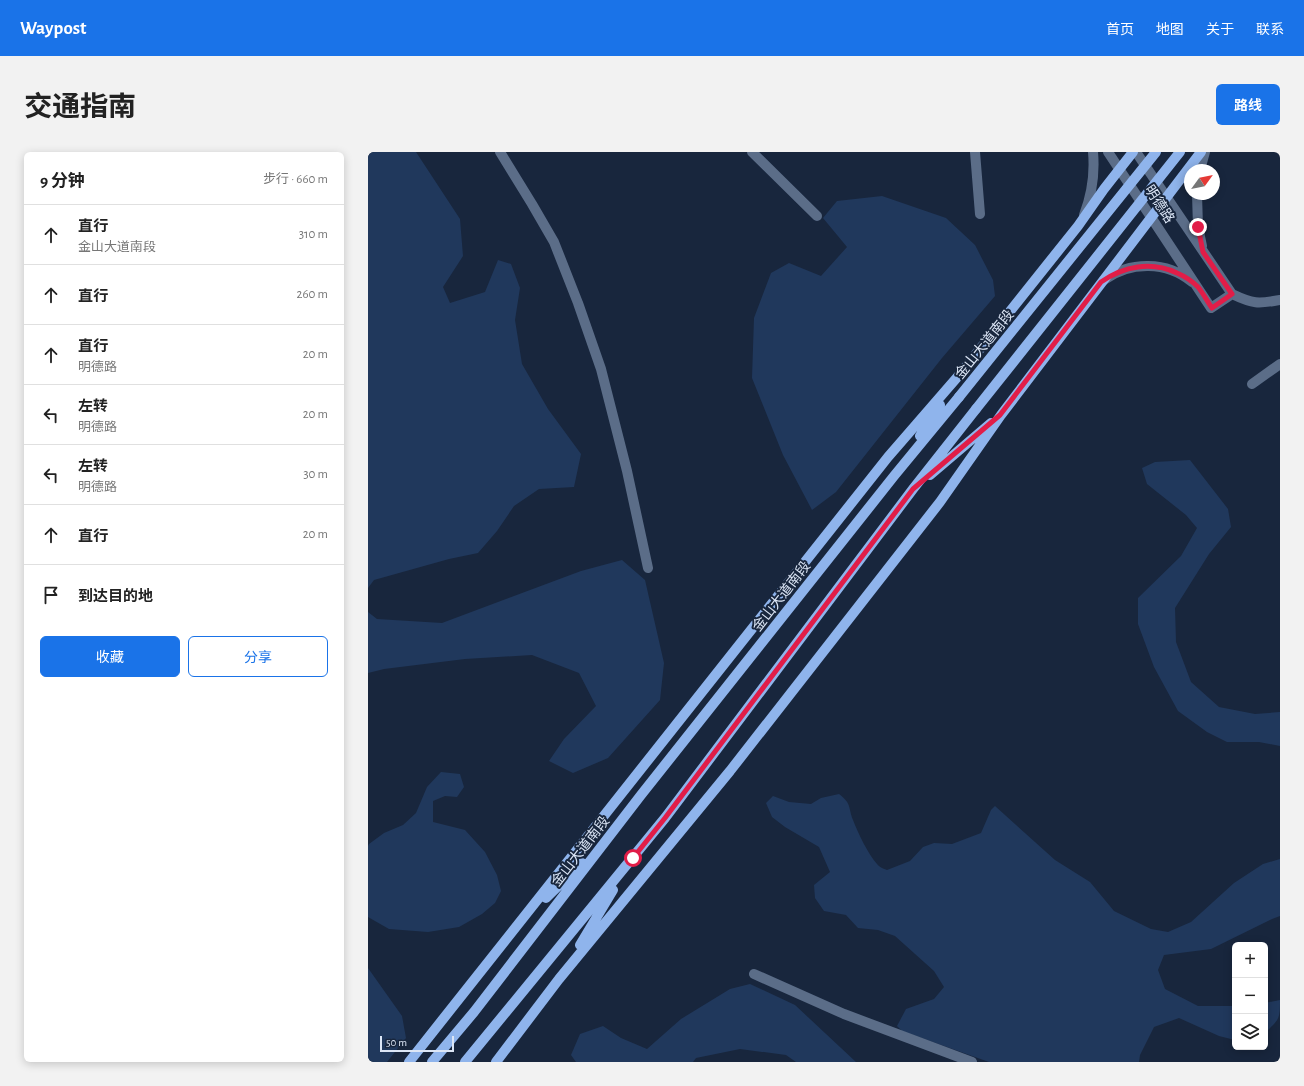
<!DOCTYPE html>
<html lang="zh">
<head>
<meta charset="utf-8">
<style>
  :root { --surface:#fff; --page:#f2f2f2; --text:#222; --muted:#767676; --line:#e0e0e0; --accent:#1a73e8 }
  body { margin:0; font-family:"Alegreya Sans","Noto Sans SC",sans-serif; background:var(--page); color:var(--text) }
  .controls { position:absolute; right:12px; bottom:12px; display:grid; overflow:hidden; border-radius:6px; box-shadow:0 2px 10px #0003 }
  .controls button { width:36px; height:36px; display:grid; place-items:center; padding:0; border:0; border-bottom:1px solid var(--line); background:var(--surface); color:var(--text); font:20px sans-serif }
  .compass { position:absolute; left:816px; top:12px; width:36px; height:36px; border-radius:50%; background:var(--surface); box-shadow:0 2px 10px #0003; rotate:57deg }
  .scale { position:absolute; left:12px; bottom:10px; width:74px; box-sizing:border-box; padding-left:4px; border:2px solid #dce6f6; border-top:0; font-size:11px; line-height:14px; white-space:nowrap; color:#dce6f6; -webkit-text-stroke:3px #18263d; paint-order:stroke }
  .stop { position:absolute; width:12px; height:12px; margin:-9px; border:3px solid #e11d48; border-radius:50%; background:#fff }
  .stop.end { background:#e11d48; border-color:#fff; box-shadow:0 1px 4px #0008 }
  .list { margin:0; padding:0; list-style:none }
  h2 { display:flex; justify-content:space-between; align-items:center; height:52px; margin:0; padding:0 16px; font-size:17px }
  h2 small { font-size:13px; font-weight:400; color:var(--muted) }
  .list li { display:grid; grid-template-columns:26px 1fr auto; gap:12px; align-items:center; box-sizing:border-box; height:60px; padding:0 16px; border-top:1px solid var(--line) }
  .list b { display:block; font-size:15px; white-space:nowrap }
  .list p { margin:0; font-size:13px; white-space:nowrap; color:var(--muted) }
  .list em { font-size:13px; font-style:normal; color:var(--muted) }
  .actions { display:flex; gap:8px; padding:12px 16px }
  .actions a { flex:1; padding:9px 0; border:1px solid var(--accent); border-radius:6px; text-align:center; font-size:14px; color:var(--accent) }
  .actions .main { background:var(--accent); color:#fff }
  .icon { flex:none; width:22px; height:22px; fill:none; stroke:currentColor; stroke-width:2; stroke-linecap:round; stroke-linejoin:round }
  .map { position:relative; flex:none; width:912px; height:910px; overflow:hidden; border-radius:6px }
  header { display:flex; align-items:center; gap:24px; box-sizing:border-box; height:56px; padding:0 20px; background:var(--accent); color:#fff }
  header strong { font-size:19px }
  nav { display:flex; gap:22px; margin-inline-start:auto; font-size:14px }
  .intro { display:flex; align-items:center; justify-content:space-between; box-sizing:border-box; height:96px; padding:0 24px }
  h1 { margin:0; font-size:28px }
  .button { padding:10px 18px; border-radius:6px; background:var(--accent); color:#fff; font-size:14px; font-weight:700 }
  main { display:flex; gap:24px; padding:0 24px }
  aside { flex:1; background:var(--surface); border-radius:6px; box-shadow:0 2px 10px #0003 }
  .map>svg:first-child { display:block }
  .green { fill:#20385c }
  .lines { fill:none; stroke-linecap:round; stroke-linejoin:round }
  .minor { stroke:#5b6d88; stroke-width:10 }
  .major { stroke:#8fb4ec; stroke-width:10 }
  .major-bridge { stroke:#8fb4ec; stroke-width:10 }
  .route { stroke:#e11d48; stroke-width:5 }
  .labels { text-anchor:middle; stroke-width:4; stroke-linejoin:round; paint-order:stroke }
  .street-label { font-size:14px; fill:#dce6f6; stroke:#18263d }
</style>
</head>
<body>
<header>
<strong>Waypost</strong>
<nav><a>首页</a><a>地图</a><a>关于</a><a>联系</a></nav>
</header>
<div class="intro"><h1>交通指南</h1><a class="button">路线</a></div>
<main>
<aside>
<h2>9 分钟<small>步行 · 660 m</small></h2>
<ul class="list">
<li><svg class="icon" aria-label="ahead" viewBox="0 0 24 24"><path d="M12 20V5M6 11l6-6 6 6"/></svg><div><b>直行</b><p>金山大道南段</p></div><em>310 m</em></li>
<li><svg class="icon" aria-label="ahead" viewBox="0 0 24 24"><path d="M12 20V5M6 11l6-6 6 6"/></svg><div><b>直行</b></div><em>260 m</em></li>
<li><svg class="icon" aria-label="ahead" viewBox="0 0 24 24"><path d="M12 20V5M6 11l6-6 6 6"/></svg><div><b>直行</b><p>明德路</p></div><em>20 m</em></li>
<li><svg class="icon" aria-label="left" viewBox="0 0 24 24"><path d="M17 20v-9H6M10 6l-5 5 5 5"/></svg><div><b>左转</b><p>明德路</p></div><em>20 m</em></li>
<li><svg class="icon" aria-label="left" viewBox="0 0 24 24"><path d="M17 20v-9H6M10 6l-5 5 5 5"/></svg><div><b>左转</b><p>明德路</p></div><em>30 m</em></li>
<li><svg class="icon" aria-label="ahead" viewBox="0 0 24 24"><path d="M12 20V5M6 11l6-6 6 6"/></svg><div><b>直行</b></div><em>20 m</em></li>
<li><svg class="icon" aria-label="arrive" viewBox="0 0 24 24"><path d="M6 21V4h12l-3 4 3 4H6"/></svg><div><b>到达目的地</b></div></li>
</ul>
<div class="actions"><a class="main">收藏</a><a>分享</a></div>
</aside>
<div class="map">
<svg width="912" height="910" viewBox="0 0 912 910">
  <rect width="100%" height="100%" fill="#18263d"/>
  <!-- green -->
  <path class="green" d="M 0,0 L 48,0 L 92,67 L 95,104 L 75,135 L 82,151 L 117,140 L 130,108 L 143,112 L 152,136 L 147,168 L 154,212 L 180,257 L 213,302 L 206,335 L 171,337 L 146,354 L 129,379 L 110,401 L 81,407 L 6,428 L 0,436 Z
    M 514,44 L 578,66 L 607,93 L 625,128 L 627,144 L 574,206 L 468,340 L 444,358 L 415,303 L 384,226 L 386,166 L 403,121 L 421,111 L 453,124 L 479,95 L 455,66 L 469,49 Z
    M 822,308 L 860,357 L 863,375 L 841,402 L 807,456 L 808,490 L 823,530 L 851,555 L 887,562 L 912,560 L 912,594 L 891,590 L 859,590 L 839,580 L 810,559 L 786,515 L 770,472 L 770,446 L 813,404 L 829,376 L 818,363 L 779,332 L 774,316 L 787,310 Z
    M 254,408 L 277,428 L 296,511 L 292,548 L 240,606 L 205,621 L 181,609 L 196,587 L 228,554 L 211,521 L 164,503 L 97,507 L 16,517 L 0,521 L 0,460 L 9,467 L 74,471 L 213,419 Z
    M 73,620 L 92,622 L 96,635 L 89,645 L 77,644 L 65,649 L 65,670 L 97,678 L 117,700 L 129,723 L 133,739 L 127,751 L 114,762 L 91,775 L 60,780 L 21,777 L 0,765 L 0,694 L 1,692 L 16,681 L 35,673 L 48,661 L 59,635 Z
    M 471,642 C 484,652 480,655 485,668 C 490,681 500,702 509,712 C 511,715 516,717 519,718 L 542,709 L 555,695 L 566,691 L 584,692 L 613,681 L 623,658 L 627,654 L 687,708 L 722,730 L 746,759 L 783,777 L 800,780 L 823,770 L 866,731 L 895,712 L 912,707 L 912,764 L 904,767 L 843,797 L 796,803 L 790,818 L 797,837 L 830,854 L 867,854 L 867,888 L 851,884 L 811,866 L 786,875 L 772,903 L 771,910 L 621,910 L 534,879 L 529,874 L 538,857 L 566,847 L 576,835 L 566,819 L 527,784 L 510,778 L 490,776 L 478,763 L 456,759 L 447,746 L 446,733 L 462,720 L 451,695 L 417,675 L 404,665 L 398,651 L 405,644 L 421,650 L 443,652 L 453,646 Z
    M 0,816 L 34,864 L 38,886 L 19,910 L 0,910 Z
    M 382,832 L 427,853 L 488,910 L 428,910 L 418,903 L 372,897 L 328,906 L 325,910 L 208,910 L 203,903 L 212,882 L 235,874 L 253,886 L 279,897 L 313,867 L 362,837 Z
    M 912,848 C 912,868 911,867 897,881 L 897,851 Z"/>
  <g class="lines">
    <!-- minor -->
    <path class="minor" d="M 132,0 L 164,52 L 186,90 L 210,151 L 233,217 L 259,319 L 280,416
      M 384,0 L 449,64
      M 607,0 L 612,62
      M 740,0 L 843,156 L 864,142
      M 768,0 L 864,142
      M 832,18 L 837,0
      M 829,42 L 830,75 L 834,94
      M 716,63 C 724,42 727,22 725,0
      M 736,128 C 762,109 799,109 824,130
      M 864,142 C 885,152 890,152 912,148
      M 884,232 L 912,212
      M 386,822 L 476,862 L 604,910"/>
    <!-- major -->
    <path class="major" d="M 552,284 L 572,253
      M 562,323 L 623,271
      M 178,746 L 214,711
      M 212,793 L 245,738
      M 41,910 L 520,305 L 592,222 L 710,74 L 736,37 L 765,0
      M 64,910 L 106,860 L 273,643 L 526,324 L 591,245
      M 97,910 L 297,666 L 545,337 L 608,257
      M 128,910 L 191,827 L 362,619 L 572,350 L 633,263 L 833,0"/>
    <!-- major-bridge -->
    <path class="major-bridge" d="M 591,245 L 788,0
      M 608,257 L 812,0"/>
  </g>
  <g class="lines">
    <!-- route -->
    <path class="route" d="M 265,706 L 297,666 L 545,337 L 632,263 L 733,130 C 756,114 783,109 809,121 C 816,124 824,129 830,135 C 835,141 839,149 844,156 L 864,142 L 835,100 L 830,75"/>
  </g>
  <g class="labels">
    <!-- street labels -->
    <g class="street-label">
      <text transform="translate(792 52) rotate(57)" y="5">明德路</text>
      <text transform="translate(616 192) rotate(-51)" y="5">金山大道南段</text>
      <text transform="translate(413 444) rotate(-52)" y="5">金山大道南段</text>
      <text transform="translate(212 699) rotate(-52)" y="5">金山大道南段</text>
    </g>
  </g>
</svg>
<div class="controls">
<button>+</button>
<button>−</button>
<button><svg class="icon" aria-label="layers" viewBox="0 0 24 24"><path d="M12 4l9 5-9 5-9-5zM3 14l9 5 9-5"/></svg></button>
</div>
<svg class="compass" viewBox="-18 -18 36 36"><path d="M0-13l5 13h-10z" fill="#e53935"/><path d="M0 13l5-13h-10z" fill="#767676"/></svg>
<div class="scale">50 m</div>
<div class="stop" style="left:265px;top:706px"></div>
<div class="stop end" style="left:830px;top:75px"></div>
</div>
</main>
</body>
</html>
